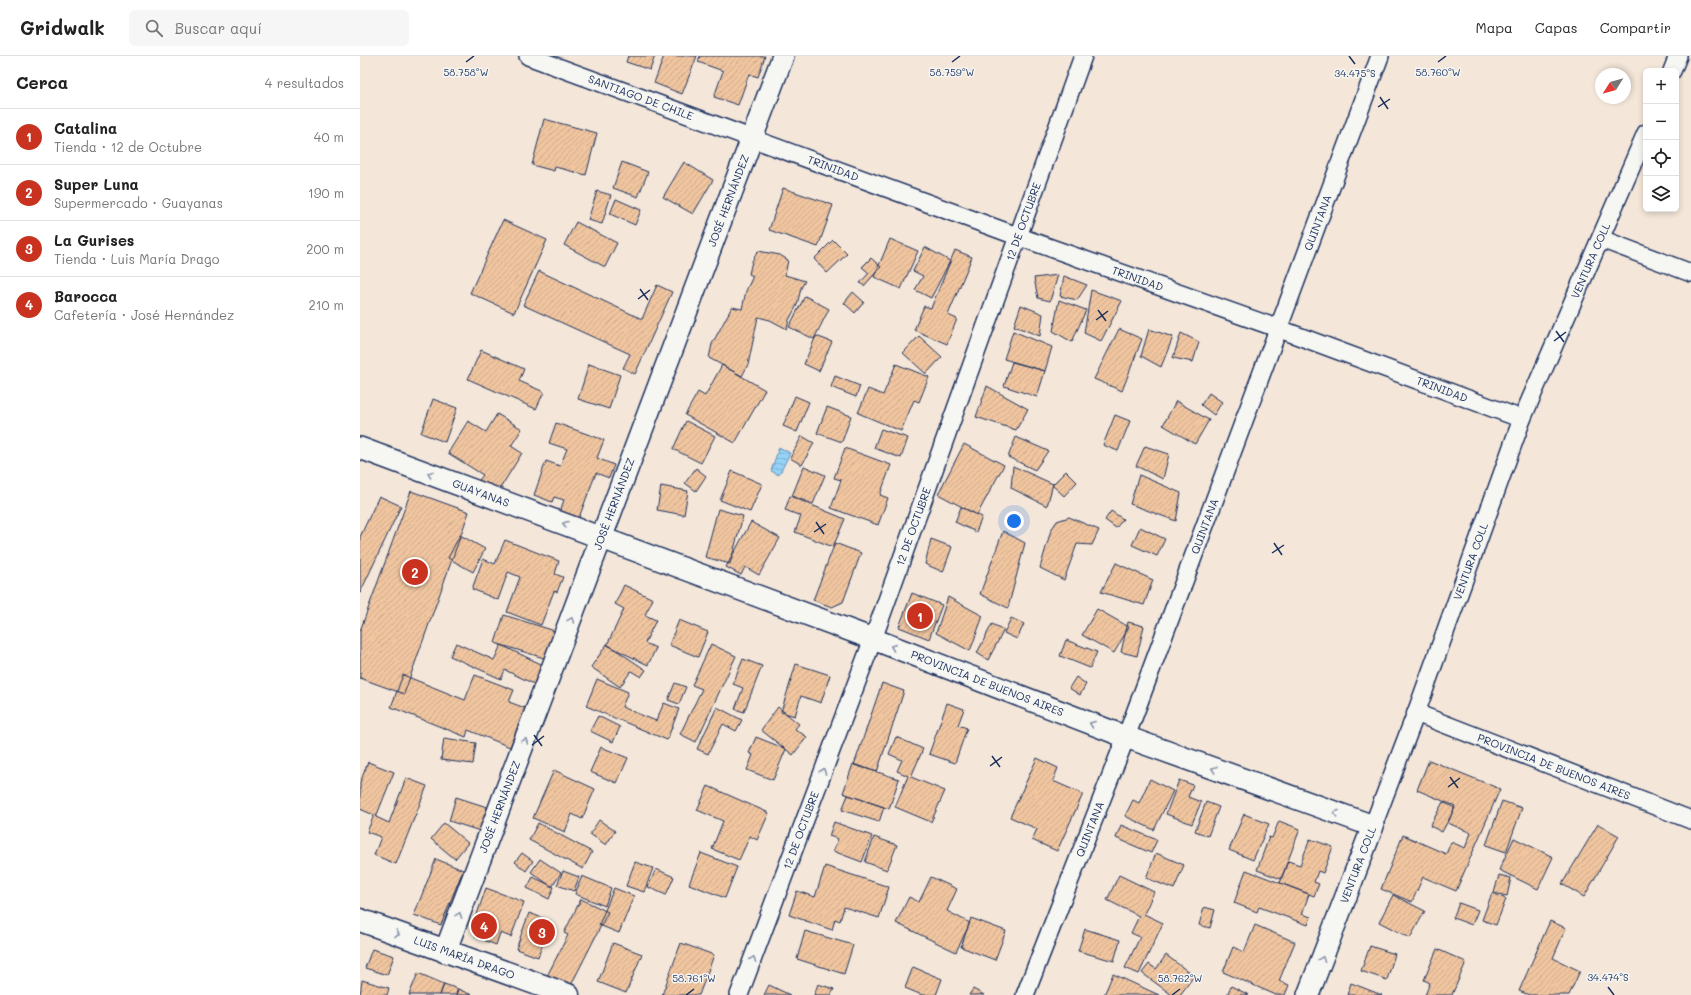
<!DOCTYPE html>
<html lang="es">
<head>
<meta charset="utf-8">
<style>
  :root { --surface:#fff; --page:#f6f6f6; --text:#222; --muted:#767676; --line:#e0e0e0; --accent:#c8321e }
  body { margin:0; font-family:Mali,sans-serif; background:var(--page); color:var(--text) }
  .controls { position:absolute; right:12px; top:12px; display:grid; overflow:hidden; border-radius:6px; box-shadow:0 2px 6px #0003 }
  .controls button { width:36px; height:36px; display:grid; place-items:center; padding:0; border:0; border-bottom:1px solid var(--line); background:var(--surface); color:var(--text); font:20px sans-serif }
  .compass { position:absolute; left:1235px; top:12px; width:36px; height:36px; border-radius:50%; background:var(--surface); box-shadow:0 2px 6px #0003; rotate:233deg }
  .you { position:absolute; left:654px; top:465px; width:14px; height:14px; margin:-10px; border:3px solid #fff; border-radius:50%; background:#1a73e8; box-shadow:0 0 0 6px #1a73e833 }
  .badge { display:grid; place-items:center; width:26px; height:26px; border-radius:50%; background:var(--accent); color:#fff; font-size:13px; font-weight:700 }
  .pin { position:absolute; translate:-50% -50%; border:2px solid #fff; box-shadow:0 1px 4px #0006 }
  .list { margin:0; padding:0; list-style:none }
  h2 { display:flex; justify-content:space-between; align-items:center; height:52px; margin:0; padding:0 16px; font-size:17px }
  h2 small { font-size:13px; font-weight:400; color:var(--muted) }
  .list li { display:grid; grid-template-columns:26px 1fr auto; gap:12px; align-items:center; box-sizing:border-box; height:56px; padding:0 16px; border-top:1px solid var(--line) }
  .list b { display:block; font-size:15px; white-space:nowrap }
  .list p { margin:0; font-size:13px; white-space:nowrap; color:var(--muted) }
  .list em { font-size:13px; font-style:normal; color:var(--muted) }
  .icon { flex:none; width:22px; height:22px; fill:none; stroke:currentColor; stroke-width:2; stroke-linecap:round; stroke-linejoin:round }
  .map { position:relative; flex:none; width:1331px; height:939px; overflow:hidden }
  header { display:flex; align-items:center; gap:24px; box-sizing:border-box; height:56px; padding:0 20px; background:var(--surface); border-bottom:1px solid var(--line) }
  header strong { font-size:19px }
  nav { display:flex; gap:22px; margin-inline-start:auto; font-size:14px }
  .search { width:280px; height:36px; background:var(--page); display:flex; align-items:center; gap:10px; box-sizing:border-box; padding:0 14px; border-radius:6px; color:var(--muted); font-size:15px }
  main { display:flex }
  aside { flex:1; background:var(--surface) }
  .map>svg:first-child { display:block }
  .water { fill:url(#water-rules); stroke:#6591ba }
  .building { fill:url(#building-hatch); stroke:#1b2f5e }
  .lines { fill:none; stroke-linecap:round; stroke-linejoin:round }
  .minor-casing { stroke:#1b2f5e; stroke-width:20 }
  .tertiary-casing { stroke:#1b2f5e; stroke-width:24 }
  .secondary-casing { stroke:#1b2f5e; stroke-width:25 }
  .minor { stroke:#f6f6f2; stroke-width:17 }
  .tertiary { stroke:#f6f6f2; stroke-width:21 }
  .secondary { stroke:#f6f6f2; stroke-width:22 }
  .oneway { stroke:#8892a8 }
  .ticks { fill:none; stroke:#1b2f5e; stroke-width:1.5 }
  .labels { text-anchor:middle; stroke-width:3; stroke-linejoin:round; paint-order:stroke }
  .street-label { font-size:11px; fill:#1b2f5e; stroke:#f6f6f2 }
  .ticks-label { font-size:10px; text-anchor:middle; fill:#1b2f5e; stroke:#f6f6f2; stroke-width:3; stroke-linejoin:round; paint-order:stroke }
</style>
</head>
<body>
<header>
<strong>Gridwalk</strong>
<div class="search"><svg class="icon" aria-label="search" viewBox="0 0 24 24"><circle cx="10" cy="10" r="6"/><path d="M15 15l6 6"/></svg>Buscar aquí</div>
<nav><a>Mapa</a><a>Capas</a><a>Compartir</a></nav>
</header>
<main>
<aside>
<h2>Cerca<small>4 resultados</small></h2>
<ul class="list">
<li><span class="badge">1</span><div><b>Catalina</b><p>Tienda · 12 de Octubre</p></div><em>40 m</em></li>
<li><span class="badge">2</span><div><b>Super Luna</b><p>Supermercado · Guayanas</p></div><em>190 m</em></li>
<li><span class="badge">3</span><div><b>La Gurises</b><p>Tienda · Luis María Drago</p></div><em>200 m</em></li>
<li><span class="badge">4</span><div><b>Barocca</b><p>Cafetería · José Hernández</p></div><em>210 m</em></li>
</ul>
</aside>
<div class="map">
<svg width="1331" height="939" viewBox="0 0 1331 939">
  <defs>
    <pattern id="water-rules" width="6" height="5" patternUnits="userSpaceOnUse"><rect width="6" height="5" fill="#96d2f7"/><path d="M0 2.5h6" fill="none" stroke="#81b5d6"/></pattern>
    <pattern id="building-hatch" width="6" height="6" patternUnits="userSpaceOnUse"><rect width="6" height="6" fill="#f0c59f"/><path d="M-1 1l2-2M0 6l6-6M5 7l2-2" fill="none" stroke="#cdaa8b"/></pattern>
  </defs>
  <rect width="100%" height="100%" fill="#f4e7d9"/>
  <filter id="ink" filterUnits="userSpaceOnUse"><feTurbulence type="fractalNoise" baseFrequency=".025" numOctaves="2"/><feDisplacementMap in="SourceGraphic" scale="8" xChannelSelector="R" yChannelSelector="G"/><feConvolveMatrix kernelMatrix="1 2 1 2 8 2 1 2 1" color-interpolation-filters="sRGB"/></filter>
  <g filter="url(#ink)">
    <!-- water -->
    <path class="water" d="M 419,391 L 430,397 L 419,419 L 411,415 Z"/>
    <!-- building -->
    <path class="building" d="M 268,0 L 295,0 L 290,14 L 266,6 Z
      M 304,0 L 337,0 L 322,38 L 294,27 Z
      M 340,0 L 405,0 L 398,21 L 389,18 L 378,49 L 354,41 L 363,15 L 338,6 Z
      M 184,63 L 237,77 L 226,119 L 195,111 L 194,115 L 172,109 Z
      M 262,106 L 288,116 L 278,141 L 253,132 Z
      M 324,106 L 353,124 L 333,158 L 303,141 Z
      M 423,132 L 473,149 L 458,191 L 409,174 Z
      M 237,135 L 251,139 L 242,168 L 228,164 Z
      M 256,143 L 281,154 L 275,169 L 250,158 Z
      M 143,164 L 187,184 L 154,257 L 110,237 Z
      M 216,166 L 257,187 L 245,211 L 204,189 Z
      M 530,183 L 558,195 L 541,233 L 514,221 Z
      M 473,184 L 487,198 L 467,217 L 454,203 Z
      M 565,191 L 590,205 L 571,242 L 555,234 L 563,220 L 553,215 Z
      M 595,194 L 612,201 L 588,259 L 597,263 L 587,288 L 554,274 L 564,250 L 571,252 Z
      M 398,195 L 420,199 L 428,204 L 425,219 L 445,225 L 441,232 L 437,249 L 429,264 L 427,273 L 410,264 L 398,261 L 388,309 L 382,320 L 349,302 L 352,288 L 372,251 L 382,253 L 386,235 L 393,220 L 389,218 L 392,205 Z
      M 511,202 L 521,211 L 504,230 L 500,227 L 509,217 L 502,211 Z
      M 179,215 L 282,263 L 297,229 L 312,236 L 275,318 L 263,312 L 270,298 L 163,249 Z
      M 698,219 L 690,245 L 678,242 L 674,222 Z
      M 704,220 L 727,229 L 717,244 L 700,240 Z
      M 731,234 L 762,245 L 741,285 L 724,277 Z
      M 493,236 L 504,246 L 495,257 L 484,247 Z
      M 445,240 L 469,253 L 454,283 L 429,271 Z
      M 699,244 L 726,254 L 712,286 L 693,275 Z
      M 661,249 L 683,258 L 680,280 L 654,270 Z
      M 759,273 L 782,283 L 762,335 L 734,323 Z
      M 789,273 L 813,281 L 801,311 L 781,300 Z
      M 653,275 L 692,291 L 685,315 L 644,303 Z
      M 821,277 L 839,286 L 833,306 L 813,302 Z
      M 456,280 L 472,286 L 459,315 L 444,308 Z
      M 559,280 L 582,301 L 566,318 L 543,297 Z
      M 121,294 L 164,313 L 159,325 L 184,336 L 176,353 L 108,323 Z
      M 652,306 L 685,315 L 677,341 L 644,330 Z
      M 229,308 L 260,319 L 249,353 L 218,343 Z
      M 536,308 L 569,321 L 559,346 L 554,344 L 541,375 L 498,357 L 508,333 L 523,339 Z
      M 362,309 L 405,334 L 375,387 L 325,359 L 338,336 L 345,340 Z
      M 475,320 L 500,330 L 496,341 L 471,331 Z
      M 627,330 L 668,353 L 656,374 L 616,361 Z
      M 849,337 L 862,346 L 854,359 L 841,349 Z
      M 435,340 L 449,346 L 437,376 L 423,370 Z
      M 73,343 L 97,352 L 85,386 L 61,377 Z
      M 816,345 L 849,364 L 835,388 L 803,369 Z
      M 467,351 L 491,360 L 482,386 L 457,377 Z
      M 137,358 L 162,373 L 151,390 L 162,397 L 136,439 L 117,427 L 123,419 L 88,397 L 108,365 L 126,376 Z
      M 755,359 L 770,365 L 758,395 L 743,389 Z
      M 326,365 L 355,380 L 341,407 L 313,393 Z
      M 196,367 L 244,384 L 237,402 L 254,409 L 249,422 L 236,417 L 218,464 L 199,458 L 204,444 L 194,441 L 192,446 L 174,439 L 186,405 L 200,410 L 207,393 L 189,387 Z
      M 521,373 L 548,382 L 541,402 L 514,392 Z
      M 442,380 L 454,387 L 442,409 L 430,402 Z
      M 656,381 L 688,395 L 675,414 L 648,401 Z
      M 604,388 L 644,409 L 617,459 L 578,438 Z
      M 785,390 L 809,398 L 803,423 L 776,410 Z
      M 485,392 L 531,409 L 520,439 L 528,442 L 518,469 L 471,452 L 481,424 L 474,422 Z
      M 444,410 L 465,419 L 453,448 L 432,440 Z
      M 653,410 L 693,428 L 687,450 L 651,432 Z
      M 336,412 L 346,420 L 336,435 L 325,427 Z
      M 372,415 L 402,428 L 390,456 L 360,444 Z
      M 706,415 L 717,426 L 704,440 L 692,429 Z
      M 779,419 L 821,437 L 816,465 L 770,448 Z
      M 301,430 L 328,435 L 324,459 L 297,454 Z
      M 51,435 L 109,456 L 44,638 L 0,622 L 0,575 Z
      M 19,440 L 41,450 L 0,537 L 0,481 Z
      M 430,440 L 485,463 L 473,491 L 435,476 L 441,460 L 425,454 Z
      M 601,451 L 622,461 L 616,476 L 595,466 Z
      M 358,453 L 383,460 L 370,508 L 345,501 Z
      M 751,455 L 763,463 L 756,472 L 745,464 Z
      M 709,461 L 739,474 L 732,489 L 717,488 L 704,524 L 680,512 L 691,474 L 697,465 Z
      M 391,466 L 420,482 L 399,519 L 385,511 L 381,519 L 366,511 Z
      M 780,471 L 805,483 L 797,500 L 772,489 Z
      M 643,475 L 665,487 L 648,552 L 620,538 Z
      M 100,479 L 125,493 L 113,516 L 88,502 Z
      M 571,483 L 592,491 L 583,516 L 565,508 Z
      M 145,484 L 199,505 L 195,518 L 203,521 L 197,536 L 194,535 L 181,569 L 147,556 L 160,521 L 148,516 L 138,544 L 112,533 L 123,503 L 135,508 Z
      M 475,487 L 501,497 L 483,546 L 472,551 L 453,544 Z
      M 756,507 L 793,524 L 784,549 L 741,536 Z
      M 264,529 L 293,543 L 285,559 L 296,564 L 285,587 L 296,592 L 288,609 L 247,589 L 264,553 L 255,548 Z
      M 552,537 L 582,549 L 569,583 L 539,571 Z
      M 588,541 L 623,560 L 610,595 L 576,577 Z
      M 737,553 L 769,571 L 754,597 L 722,579 Z
      M 144,559 L 195,575 L 187,603 L 135,587 Z
      M 651,562 L 664,568 L 657,583 L 644,577 Z
      M 319,564 L 348,576 L 338,601 L 309,589 Z
      M 768,566 L 784,570 L 777,600 L 761,596 Z
      M 632,568 L 644,574 L 628,604 L 617,597 Z
      M 706,584 L 737,596 L 730,612 L 700,600 Z
      M 96,587 L 134,604 L 141,589 L 183,609 L 174,628 L 145,614 L 141,623 L 90,600 Z
      M 247,588 L 286,614 L 281,621 L 271,615 L 260,631 L 231,611 Z
      M 351,588 L 376,600 L 336,686 L 320,678 L 342,633 L 332,629 Z
      M 383,603 L 402,610 L 384,656 L 375,653 L 383,632 L 373,628 Z
      M 436,608 L 470,619 L 461,647 L 441,640 L 435,660 L 421,656 Z
      M 43,619 L 105,644 L 115,619 L 154,634 L 149,646 L 165,652 L 150,691 L 108,674 L 106,681 L 31,651 Z
      M 716,621 L 726,628 L 720,639 L 709,632 Z
      M 237,623 L 268,636 L 262,651 L 296,665 L 304,647 L 319,653 L 307,684 L 226,650 Z
      M 315,627 L 326,631 L 319,648 L 308,644 Z
      M 522,627 L 544,635 L 517,716 L 494,709 Z
      M 587,647 L 604,653 L 598,669 L 607,672 L 595,707 L 569,698 Z
      M 357,651 L 382,664 L 376,675 L 363,668 L 348,698 L 337,693 Z
      M 418,651 L 439,668 L 435,673 L 447,681 L 433,699 L 401,674 Z
      M 238,660 L 260,671 L 253,686 L 230,675 Z
      M 396,681 L 426,693 L 413,724 L 387,714 L 393,699 L 389,697 Z
      M 536,681 L 563,693 L 551,721 L 585,735 L 571,766 L 535,751 L 548,720 L 537,715 L 542,704 L 529,698 Z
      M 84,682 L 116,687 L 113,708 L 81,704 Z
      M 241,691 L 268,702 L 257,727 L 230,716 Z
      M 677,702 L 698,712 L 693,725 L 723,738 L 697,795 L 672,784 L 677,773 L 650,761 Z
      M 1069,704 L 1140,733 L 1096,835 L 1063,821 L 1052,846 L 1021,833 L 1043,779 L 1086,798 L 1091,786 L 1105,792 L 1111,777 L 1088,767 L 1095,750 L 1057,734 Z
      M 8,706 L 34,716 L 16,761 L 29,767 L 46,722 L 67,730 L 36,808 L 14,799 L 21,781 L 7,776 L 14,759 L 0,753 L 0,727 Z
      M 493,708 L 539,723 L 529,753 L 483,737 Z
      M 194,714 L 235,733 L 222,763 L 212,758 L 205,776 L 173,762 Z
      M 790,723 L 813,735 L 794,774 L 765,760 L 773,744 L 779,747 Z
      M 819,724 L 833,729 L 828,741 L 841,746 L 832,768 L 806,758 Z
      M 348,730 L 409,757 L 397,784 L 390,780 L 379,804 L 352,793 L 363,765 L 337,754 Z
      M 488,739 L 524,751 L 519,766 L 482,754 Z
      M 96,741 L 127,751 L 120,775 L 89,765 Z
      M 1142,745 L 1162,752 L 1146,796 L 1126,789 Z
      M 846,746 L 859,751 L 848,780 L 835,775 Z
      M 1083,746 L 1095,752 L 1082,776 L 1070,770 Z
      M 884,758 L 909,768 L 893,804 L 869,794 Z
      M 239,764 L 255,775 L 246,789 L 230,778 Z
      M 919,765 L 940,773 L 921,823 L 897,814 L 909,781 L 912,782 Z
      M 474,766 L 512,780 L 502,806 L 473,795 L 478,783 L 469,780 Z
      M 84,767 L 108,787 L 95,803 L 71,783 Z
      M 178,767 L 232,796 L 223,813 L 169,784 Z
      M 1238,768 L 1259,780 L 1224,841 L 1202,828 Z
      M 761,769 L 797,784 L 791,797 L 756,782 Z
      M 514,781 L 537,789 L 527,814 L 505,806 Z
      M 1154,782 L 1193,801 L 1178,833 L 1139,814 Z
      M 950,783 L 973,791 L 963,817 L 958,815 L 954,826 L 959,828 L 954,840 L 920,827 L 928,805 L 940,809 Z
      M 162,797 L 173,805 L 166,815 L 155,806 Z
      M 341,797 L 377,811 L 365,842 L 329,828 Z
      M 796,797 L 824,809 L 814,833 L 786,822 Z
      M 76,803 L 103,814 L 81,869 L 54,859 Z
      M 180,803 L 201,817 L 192,831 L 171,816 Z
      M 275,806 L 293,812 L 284,836 L 266,830 Z
      M 465,810 L 529,831 L 519,862 L 484,851 L 480,865 L 475,863 L 472,874 L 429,859 L 437,835 L 455,841 Z
      M 296,813 L 314,821 L 306,839 L 288,831 Z
      M 886,814 L 949,838 L 942,858 L 951,861 L 948,869 L 899,851 L 897,856 L 874,847 Z
      M 203,815 L 219,821 L 214,835 L 197,829 Z
      M 759,819 L 794,836 L 784,858 L 803,867 L 779,918 L 765,912 L 780,881 L 771,877 L 779,860 L 747,844 Z
      M 1139,819 L 1151,822 L 1147,840 L 1134,837 Z
      M 222,820 L 251,832 L 245,850 L 215,838 Z
      M 173,821 L 194,831 L 189,843 L 167,832 Z
      M 571,821 L 597,833 L 587,855 L 610,867 L 596,896 L 536,867 L 549,841 L 559,846 Z
      M 126,832 L 164,846 L 151,881 L 140,877 L 136,889 L 116,881 L 113,870 Z
      M 254,832 L 274,840 L 259,877 L 239,869 Z
      M 1132,837 L 1146,843 L 1136,869 L 1122,864 Z
      M 1033,839 L 1065,855 L 1050,882 L 1019,866 Z
      M 221,843 L 248,856 L 209,933 L 186,922 L 208,879 L 204,877 Z
      M 1099,847 L 1118,854 L 1112,869 L 1093,862 Z
      M 844,851 L 855,854 L 850,872 L 839,869 Z
      M 169,857 L 191,865 L 178,901 L 156,893 Z
      M 611,862 L 646,875 L 635,904 L 601,891 Z
      M 1190,865 L 1206,872 L 1193,902 L 1220,915 L 1209,939 L 1169,939 L 1159,935 Z
      M 895,869 L 935,886 L 919,925 L 929,929 L 925,939 L 916,939 L 863,916 L 873,891 L 884,896 Z
      M 725,873 L 760,884 L 754,905 L 718,895 Z
      M 445,875 L 493,889 L 484,918 L 437,903 Z
      M 253,887 L 282,898 L 266,937 L 238,926 Z
      M 321,887 L 354,899 L 339,939 L 302,939 Z
      M 1010,890 L 1035,898 L 1027,924 L 1001,915 Z
      M 12,893 L 34,900 L 27,919 L 5,912 Z
      M 1077,893 L 1106,906 L 1092,939 L 1065,939 L 1070,927 L 1064,924 Z
      M 806,899 L 834,920 L 820,939 L 812,939 L 782,917 L 789,908 L 796,913 Z
      M 553,911 L 582,923 L 576,939 L 562,939 L 545,932 Z
      M 58,917 L 84,928 L 80,939 L 49,939 Z
      M 753,918 L 799,939 L 744,939 Z
      M 2,924 L 29,932 L 27,939 L 0,939 Z
      M 991,927 L 1022,939 L 987,939 Z
      M 84,928 L 98,933 L 96,939 L 80,939 Z
      M 458,928 L 474,933 L 471,939 L 454,939 Z
      M 409,929 L 430,939 L 404,939 Z
      M 871,930 L 889,939 L 867,939 Z
      M 98,933 L 112,939 L 96,939 Z
      M 613,933 L 624,939 L 609,939 Z"/>
    <g class="lines">
      <!-- minor casing -->
      <g class="minor-casing">
        <g id="minor">
          <path id="s1" d="M 168,0 L 657,180 L 917,272 L 1162,363"/>
          <path d="M 1312,15 L 1318,0"/>
          <path d="M 1241,183 L 1331,217"/>
          <path id="s2" d="M 1056,657 L 1331,764"/>
          <path id="s3" d="M 1013,770 L 1056,657 L 1162,363 L 1286,77"/>
          <path id="s4" d="M 379,939 L 513,583 L 723,0"/>
          <path id="s5" d="M 665,939 L 766,681 L 1020,0"/>
        </g>
      </g>
      <!-- tertiary casing -->
      <g class="tertiary-casing">
        <g id="tertiary">
          <path id="s6" d="M 0,392 L 513,583 L 766,681 L 1013,770 L 948,939"/>
          <path id="s7" d="M 85,896 L 423,0"/>
        </g>
      </g>
      <!-- secondary casing -->
      <g class="secondary-casing">
        <g id="secondary">
          <path id="s8" d="M 0,864 L 208,939"/>
        </g>
      </g>
      <!-- minor -->
      <use href="#minor" class="minor"/>
      <!-- tertiary -->
      <use href="#tertiary" class="tertiary"/>
      <!-- secondary -->
      <use href="#secondary" class="secondary"/>
    </g>
    <!-- one-way arrows -->
    <defs><path id="oneway-chevron" d="M-2-3.5L2.5 0L-2 3.5" fill="none" stroke-width="1.6" stroke-linecap="round" stroke-linejoin="round"/></defs>
    <g class="oneway">
      <use href="#oneway-chevron" transform="translate(70 418) rotate(-160)"/>
      <use href="#oneway-chevron" transform="translate(205 468) rotate(-160)"/>
      <use href="#oneway-chevron" transform="translate(211 564) rotate(-69)"/>
      <use href="#oneway-chevron" transform="translate(533 591) rotate(-159)"/>
      <use href="#oneway-chevron" transform="translate(732 668) rotate(-159)"/>
      <use href="#oneway-chevron" transform="translate(165 685) rotate(-69)"/>
      <use href="#oneway-chevron" transform="translate(854 713) rotate(-160)"/>
      <use href="#oneway-chevron" transform="translate(463 715) rotate(-69)"/>
      <use href="#oneway-chevron" transform="translate(976 757) rotate(-160)"/>
      <use href="#oneway-chevron" transform="translate(99 859) rotate(-69)"/>
      <use href="#oneway-chevron" transform="translate(37 878) rotate(20)"/>
      <use href="#oneway-chevron" transform="translate(393 903) rotate(-69)"/>
      <use href="#oneway-chevron" transform="translate(962 903) rotate(-69)"/>
    </g>
  </g>
  <!-- ticks -->
  <path class="ticks" d="M 989,0 L 995,8M 106,6 L 114,0M 592,6 L 600,0M 1078,6 L 1086,0M 1020,41 L 1028,53M 1018,51 L 1030,43M 280,233 L 288,244M 278,243 L 290,234M 738,254 L 746,265M 736,264 L 748,255M 1196,275 L 1204,286M 1194,285 L 1206,276M 456,466 L 464,478M 454,476 L 466,468M 914,487 L 922,499M 912,497 L 924,489M 174,679 L 182,690M 172,689 L 184,680M 632,700 L 640,711M 630,710 L 642,701M 1090,721 L 1098,732M 1088,731 L 1100,722M 1248,931 L 1254,939M 326,939 L 334,933M 812,939 L 820,933"/>
  <g class="labels">
    <!-- street labels -->
    <g class="street-label">
      <text dy="4" stroke="none"><textPath href="#s1" startOffset="120">SANTIAGO DE CHILE</textPath></text>
      <text dy="4" stroke="none"><textPath href="#s1" startOffset="325">TRINIDAD</textPath></text>
      <text dy="4" stroke="none"><textPath href="#s7" startOffset="803">JOSÉ HERNÁNDEZ</textPath></text>
      <text dy="4" stroke="none"><textPath href="#s4" startOffset="824">12 DE OCTUBRE</textPath></text>
      <text dy="4" stroke="none"><textPath href="#s5" startOffset="826">QUINTANA</textPath></text>
      <text dy="4" stroke="none"><textPath href="#s3" startOffset="606">VENTURA COLL</textPath></text>
      <text dy="4" stroke="none"><textPath href="#s1" startOffset="649">TRINIDAD</textPath></text>
      <text dy="4" stroke="none"><textPath href="#s1" startOffset="973">TRINIDAD</textPath></text>
      <text dy="4" stroke="none"><textPath href="#s6" startOffset="129">GUAYANAS</textPath></text>
      <text dy="4" stroke="none"><textPath href="#s7" startOffset="479">JOSÉ HERNÁNDEZ</textPath></text>
      <text dy="4" stroke="none"><textPath href="#s4" startOffset="500">12 DE OCTUBRE</textPath></text>
      <text dy="4" stroke="none"><textPath href="#s5" startOffset="502">QUINTANA</textPath></text>
      <text dy="4" stroke="none"><textPath href="#s3" startOffset="282">VENTURA COLL</textPath></text>
      <text dy="4" stroke="none"><textPath href="#s6" startOffset="670">PROVINCIA DE BUENOS AIRES</textPath></text>
      <text dy="4" stroke="none"><textPath href="#s2" startOffset="148">PROVINCIA DE BUENOS AIRES</textPath></text>
      <text dy="4" stroke="none"><textPath href="#s7" startOffset="155">JOSÉ HERNÁNDEZ</textPath></text>
      <text dy="4" stroke="none"><textPath href="#s5" startOffset="178">QUINTANA</textPath></text>
      <text dy="4" stroke="none"><textPath href="#s4" startOffset="176">12 DE OCTUBRE</textPath></text>
      <text transform="translate(998 809) rotate(-69)" y="4">VENTURA COLL</text>
      <text dy="4" stroke="none"><textPath href="#s8" startOffset="111">LUIS MARÍA DRAGO</textPath></text>
    </g>
  </g>
  <g class="ticks-label">
    <text x="106" y="20">58.758°W</text>
    <text x="592" y="20">58.759°W</text>
    <text x="1078" y="20">58.760°W</text>
    <text x="995" y="21">34.475°S</text>
    <text x="1248" y="925">34.474°S</text>
    <text x="334" y="926">58.761°W</text>
    <text x="820" y="926">58.762°W</text>
  </g>
</svg>
<div class="controls">
<button>+</button>
<button>−</button>
<button><svg class="icon" aria-label="locate" viewBox="0 0 24 24"><circle cx="12" cy="12" r="6"/><path d="M12 2v4M12 18v4M2 12h4M18 12h4"/></svg></button>
<button><svg class="icon" aria-label="layers" viewBox="0 0 24 24"><path d="M12 4l9 5-9 5-9-5zM3 14l9 5 9-5"/></svg></button>
</div>
<svg class="compass" viewBox="-18 -18 36 36"><path d="M0-13l5 13h-10z" fill="#e53935"/><path d="M0 13l5-13h-10z" fill="#767676"/></svg>
<div class="you"></div>
<div class="pin badge" style="left:560px;top:560px">1</div>
<div class="pin badge" style="left:55px;top:516px">2</div>
<div class="pin badge" style="left:182px;top:876px">3</div>
<div class="pin badge" style="left:124px;top:870px">4</div>
</div>
</main>
</body>
</html>
